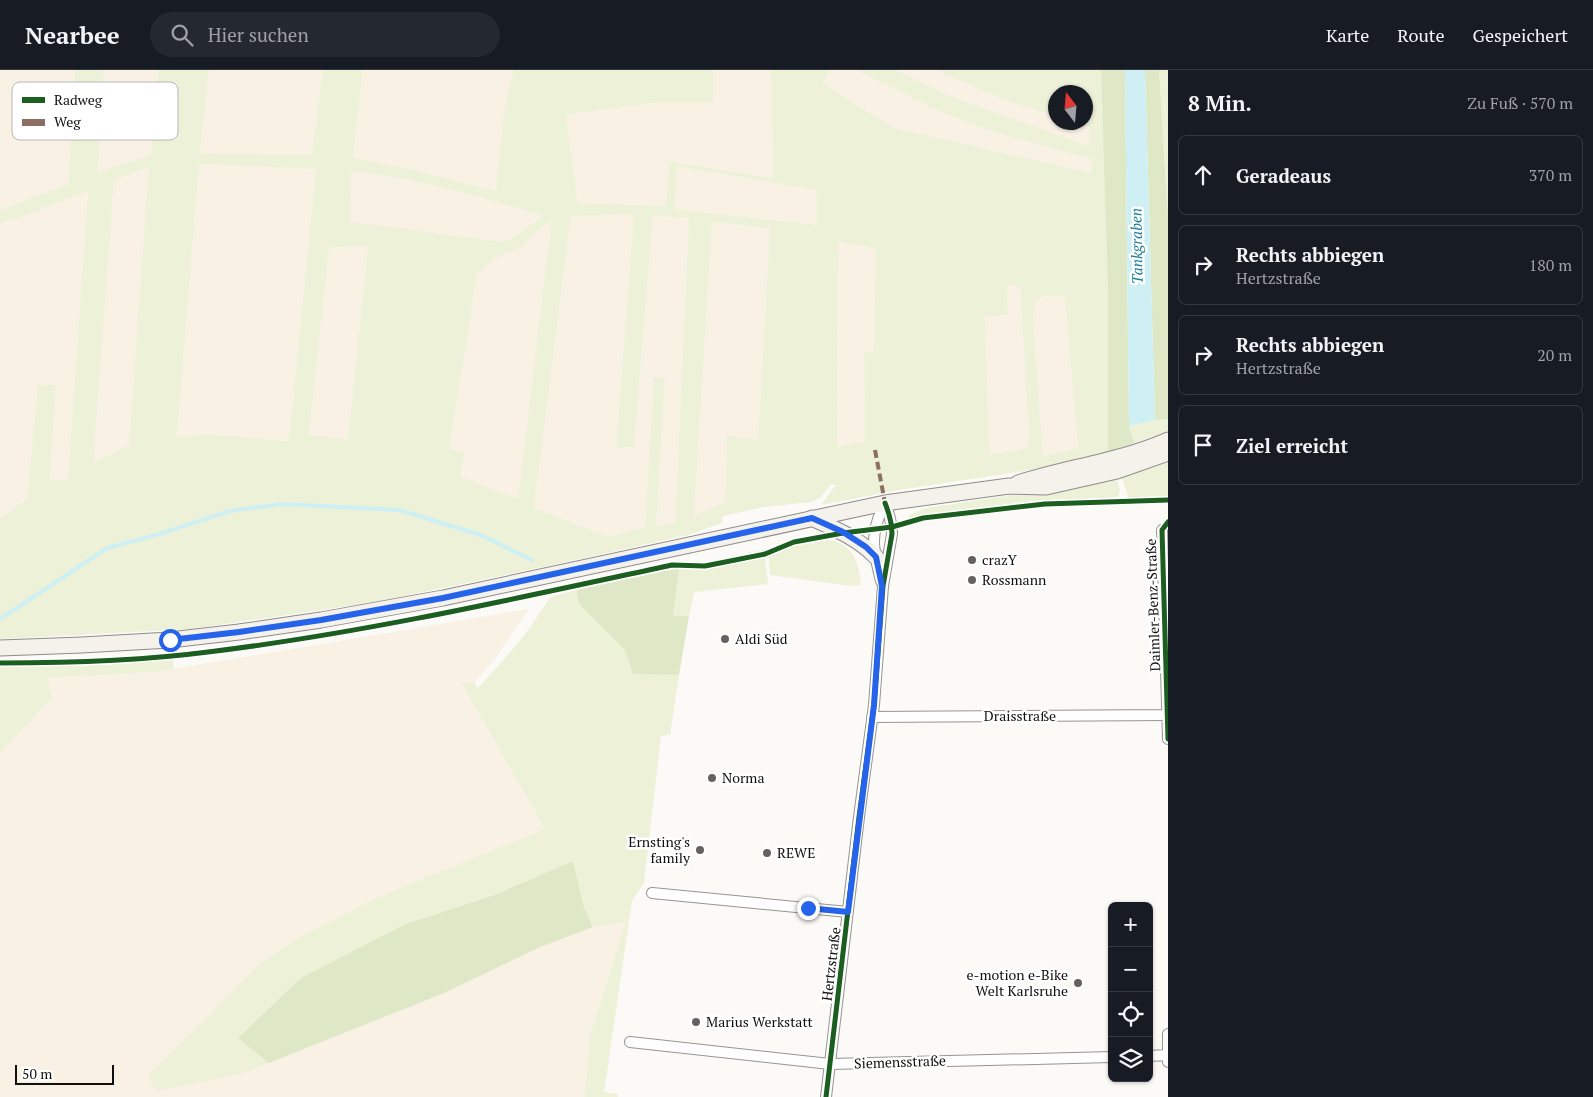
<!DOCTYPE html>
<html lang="de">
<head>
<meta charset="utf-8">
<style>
  :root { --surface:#171b24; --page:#242831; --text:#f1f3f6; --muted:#9ea1a6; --line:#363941 }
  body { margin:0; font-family:"PT Serif",serif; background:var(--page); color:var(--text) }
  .controls { position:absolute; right:15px; bottom:15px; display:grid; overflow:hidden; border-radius:8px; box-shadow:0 1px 4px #0004 }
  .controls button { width:45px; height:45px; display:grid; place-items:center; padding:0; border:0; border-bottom:1px solid var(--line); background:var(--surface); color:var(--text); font:25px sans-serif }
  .compass { position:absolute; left:1048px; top:15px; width:45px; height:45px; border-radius:50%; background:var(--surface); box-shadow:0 1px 4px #0004; rotate:344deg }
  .scale { position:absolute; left:15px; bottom:12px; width:99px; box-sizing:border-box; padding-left:5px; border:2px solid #101010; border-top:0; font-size:14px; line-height:18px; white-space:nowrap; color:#101010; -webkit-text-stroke:4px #fff; paint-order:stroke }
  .stop { position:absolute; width:15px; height:15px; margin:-11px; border:4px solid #2563eb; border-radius:50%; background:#fff }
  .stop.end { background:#2563eb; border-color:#fff; box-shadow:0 1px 5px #0008 }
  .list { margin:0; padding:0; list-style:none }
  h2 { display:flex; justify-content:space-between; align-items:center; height:65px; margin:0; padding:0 20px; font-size:21px }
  h2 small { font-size:16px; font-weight:400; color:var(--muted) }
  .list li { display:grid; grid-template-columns:32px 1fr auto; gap:15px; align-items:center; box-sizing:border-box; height:80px; margin:0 10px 10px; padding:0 10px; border:1px solid var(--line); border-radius:8px }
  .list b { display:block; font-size:19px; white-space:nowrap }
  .list p { margin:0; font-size:16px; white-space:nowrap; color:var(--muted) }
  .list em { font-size:16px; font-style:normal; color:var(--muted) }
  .icon { flex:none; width:28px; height:28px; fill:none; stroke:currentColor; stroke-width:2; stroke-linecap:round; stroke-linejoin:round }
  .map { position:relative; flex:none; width:1168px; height:1027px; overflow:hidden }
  header { display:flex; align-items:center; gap:30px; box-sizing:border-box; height:70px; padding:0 25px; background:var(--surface); border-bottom:1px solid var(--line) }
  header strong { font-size:24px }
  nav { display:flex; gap:28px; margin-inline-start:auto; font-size:18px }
  .search { width:350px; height:45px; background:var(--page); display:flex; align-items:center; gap:12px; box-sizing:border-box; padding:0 18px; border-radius:28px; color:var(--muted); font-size:19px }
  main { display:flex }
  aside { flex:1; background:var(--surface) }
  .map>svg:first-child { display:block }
  .farmland { fill:#f8f1e4 }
  .green { fill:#ecf1d8; fill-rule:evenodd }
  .forest { fill:#dee8c6 }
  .water { fill:#cef0f5 }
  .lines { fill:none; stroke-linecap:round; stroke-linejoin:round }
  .stream { stroke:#cef0f5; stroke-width:4 }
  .minor-casing { stroke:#969594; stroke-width:12 }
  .secondary-casing { stroke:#8d8c8b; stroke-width:17 }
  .minor { stroke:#fffefe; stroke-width:10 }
  .secondary { stroke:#f5f2ec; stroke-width:15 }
  .quiet { stroke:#8d6e63; stroke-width:4; stroke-dasharray:8 4; stroke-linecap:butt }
  .cycleway-casing { stroke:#fff; stroke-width:8 }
  .cycleway { stroke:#1b5e20; stroke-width:5 }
  .route { stroke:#2563eb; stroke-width:6 }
  .poi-dot { fill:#636261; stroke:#fff; stroke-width:2 }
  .labels { text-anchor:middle; stroke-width:5; stroke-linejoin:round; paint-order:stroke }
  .poi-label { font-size:14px; fill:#101010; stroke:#fff; text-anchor:start }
  .street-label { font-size:14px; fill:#101010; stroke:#fff }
  .water-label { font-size:15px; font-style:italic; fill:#1b7f98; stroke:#fff }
  .key { fill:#fff; stroke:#b7b7b7; stroke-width:1 }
  .key-label { font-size:14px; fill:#101010 }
</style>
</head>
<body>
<header>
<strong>Nearbee</strong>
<div class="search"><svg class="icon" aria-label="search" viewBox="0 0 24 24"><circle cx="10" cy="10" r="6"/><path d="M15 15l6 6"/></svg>Hier suchen</div>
<nav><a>Karte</a><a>Route</a><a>Gespeichert</a></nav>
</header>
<main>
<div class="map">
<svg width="1168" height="1027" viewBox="0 0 1168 1027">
  <rect width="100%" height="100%" fill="#fcfaf7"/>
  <!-- farmland -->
  <path class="farmland" d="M 0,0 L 75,0 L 68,114 L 0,140 Z
    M 104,0 L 158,0 L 151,85 L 98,102 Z
    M 209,0 L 323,0 L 312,85 L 200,83 Z
    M 363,0 L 514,0 L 504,40 L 497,121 L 406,98 L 353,88 Z
    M 713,0 L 771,0 L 773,108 L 669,92 L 666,136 L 578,133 L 566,45 L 654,33 L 713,33 Z
    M 830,0 L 856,0 L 946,44 L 1000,64 L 1092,89 L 1092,103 L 895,58 L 837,23 L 823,13 Z
    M 896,0 L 936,0 L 1005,30 L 1055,46 L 1056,52 L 1074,53 L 1089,57 L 1089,76 L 947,25 Z
    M 199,94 L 316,98 L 289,371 L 208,364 L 177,367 Z
    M 677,96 L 816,120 L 817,155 L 675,139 Z
    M 150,97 L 129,375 L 92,392 L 114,110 Z
    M 350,101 L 406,109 L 481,127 L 544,146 L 510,170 L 496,171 L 350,153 Z
    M 88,121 L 68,410 L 50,412 L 56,315 L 38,315 L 27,429 L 0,448 L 0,153 L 21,147 Z
    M 634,143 L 616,378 L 634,377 L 653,146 L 689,148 L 675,453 L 656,457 L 665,308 L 655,307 L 645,457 L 608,467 L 534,438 L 571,146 Z
    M 553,148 L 518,430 L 460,406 L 449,380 L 477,205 L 496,188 L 519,178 Z
    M 712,152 L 770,158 L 758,370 L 727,366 L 725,432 L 694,446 Z
    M 838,172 L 877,178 L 874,283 L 864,283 L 865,373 L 837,376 Z
    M 368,176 L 348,371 L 309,365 L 329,178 Z
    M 1007,214 L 1016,215 L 1020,219 L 1029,365 L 1028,376 L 1018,381 L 988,384 L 985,246 L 1008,245 Z
    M 1044,226 L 1065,226 L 1078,378 L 1043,386 L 1033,246 L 1036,231 Z
    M 529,539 L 494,590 L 474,613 L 461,614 L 545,759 L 374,829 L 298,868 L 259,894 L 148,1007 L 244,1003 L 442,924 L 538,878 L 593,857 L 626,852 L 590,966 L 585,1027 L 0,1027 L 0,684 L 52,627 L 46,608 L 154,602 Z"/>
  <!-- green -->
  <path class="green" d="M 75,0 L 104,0 L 98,102 L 151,85 L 158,0 L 209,0 L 200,83 L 312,85 L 323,0 L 363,0 L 353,88 L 406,98 L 496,121 L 504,40 L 514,0 L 713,0 L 713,33 L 653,33 L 566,45 L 578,133 L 666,136 L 669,92 L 773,108 L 771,0 L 830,0 L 823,13 L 837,23 L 895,58 L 1091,103 L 1092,89 L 1000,64 L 946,44 L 856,0 L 896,0 L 947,25 L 1089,76 L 1089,57 L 1074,53 L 1086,52 L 1086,22 L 1056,22 L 1055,46 L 1005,30 L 936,0 L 1101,0 L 1108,227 L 1108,382 L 1044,398 L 898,420 L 821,435 L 836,415 L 831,414 L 820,428 L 811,432 L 764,437 L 723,446 L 722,453 L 688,465 L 548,496 L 376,532 L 190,559 L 0,569 L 0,448 L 27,429 L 38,315 L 56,315 L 50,411 L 68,409 L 88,121 L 21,147 L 0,153 L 0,140 L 68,114 ZM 199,94 L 316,99 L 289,371 L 208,364 L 177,367 ZM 677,96 L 816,120 L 817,155 L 675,139 ZM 149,97 L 129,375 L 93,392 L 114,110 ZM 351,101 L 406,109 L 481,127 L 543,146 L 510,170 L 496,171 L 350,152 ZM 634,144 L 616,378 L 634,377 L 653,146 L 689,148 L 675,453 L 656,457 L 665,308 L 654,307 L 645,457 L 608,467 L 534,438 L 571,146 ZM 552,149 L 518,429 L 517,429 L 460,406 L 464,382 L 449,379 L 477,205 L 496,188 L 519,178 ZM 712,152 L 770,158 L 758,370 L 727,366 L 725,432 L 694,446 ZM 838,172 L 876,178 L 874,283 L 864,282 L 865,372 L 837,376 ZM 368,176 L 348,370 L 309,365 L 329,178 ZM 1007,215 L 1016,215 L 1020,219 L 1029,365 L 1028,376 L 1018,381 L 989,384 L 985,246 L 1008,245 ZM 1044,226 L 1065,226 L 1078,378 L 1043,386 L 1033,246 L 1036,231 Z
    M 1159,0 L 1168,0 L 1168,147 L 1167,133 Z
    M 1168,349 L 1168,361 L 1134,373 L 1129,356 L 1155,350 Z
    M 1168,387 L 1168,427 L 1130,428 L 1127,423 L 1120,403 Z
    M 1115,405 L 1120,420 L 1118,427 L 1025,432 L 918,446 L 905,451 L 911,444 L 926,438 L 1054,419 Z
    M 821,469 C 826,470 832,470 837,472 C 855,478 860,498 861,515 L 852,516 L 770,505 L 768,479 Z
    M 764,479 L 768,514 L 694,522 L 689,546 L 673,546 L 679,498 Z
    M 576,520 L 579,534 L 625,580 L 633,604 L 679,605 L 670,664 L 661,666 L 644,813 L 632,831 L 604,1022 L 618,1024 L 618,1027 L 585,1027 L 590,966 L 626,852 L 593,857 L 584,837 L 573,791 L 492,826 L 239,968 L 269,993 L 244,1003 L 157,1021 L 148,1007 L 259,894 L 298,868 L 374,829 L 545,759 L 461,613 L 474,613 L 478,618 C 505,589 530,561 550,527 Z
    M 173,588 L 174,599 L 154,602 L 47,608 L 52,627 L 0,684 L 0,596 L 102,595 Z"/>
  <!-- forest -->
  <path class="forest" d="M 1101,0 L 1125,0 L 1129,356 L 1134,373 L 1108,382 L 1108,227 Z
    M 1145,0 L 1159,0 L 1168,147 L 1168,349 L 1155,350 Z
    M 679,498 L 673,546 L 689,546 L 679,605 L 633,604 L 625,580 L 579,534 L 576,520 Z
    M 573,791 L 584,837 L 593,857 L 538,878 L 442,924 L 269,993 L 238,968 L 301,908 L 406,854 L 492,826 Z"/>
  <!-- water -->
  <path class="water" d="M 1125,0 L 1145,0 L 1155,350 L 1129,356 Z"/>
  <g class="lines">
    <!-- stream -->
    <path class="stream" d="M 0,549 L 107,478 L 153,466 L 230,441 L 282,434 L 399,440 L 481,465 L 532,490"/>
    <!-- minor casing -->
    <g class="minor-casing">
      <path id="minor" d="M 1162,460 L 1168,669
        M 881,511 C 873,479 869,464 885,433
        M 872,647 L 1168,645
        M 652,823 L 848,842
        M 1168,964 L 1168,992
        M 630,972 L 830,994 L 1112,987
        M 1149,986 L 1168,985
        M 826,1027 L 859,747 L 874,635 L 883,516 L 892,464 C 892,453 889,443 885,433"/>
    </g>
    <!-- secondary casing -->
    <g class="secondary-casing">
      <path id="secondary" d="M 1018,413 C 1068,397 1120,391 1168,370
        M 812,448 C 835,459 858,468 876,487
        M 0,578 L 82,575 L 170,570 L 239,562 L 321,550 L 443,528 L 885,433 L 1009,416 L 1046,417 L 1117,401 L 1168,383"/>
    </g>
    <!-- minor -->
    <use href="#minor" class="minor"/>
    <!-- secondary -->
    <use href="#secondary" class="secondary"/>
    <!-- quiet -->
    <path class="quiet" d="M 875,380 L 885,433"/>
    <!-- cycleway casing -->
    <g class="cycleway-casing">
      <path id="cycleway" d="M 1168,452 L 1162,460 L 1168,669
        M 0,593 C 69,593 139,591 208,582 C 364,563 518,528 672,495 L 705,496 L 765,484 L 794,472 L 843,463 L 892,457 L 923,448 L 1045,434 L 1168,430
        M 826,1027 L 859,747 L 874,635 L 883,516 L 892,464 C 892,453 889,443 885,433"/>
    </g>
    <!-- cycleway -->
    <use href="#cycleway" class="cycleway"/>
  </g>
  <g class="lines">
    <!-- route -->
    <path class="route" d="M 170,570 L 239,562 L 321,550 L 443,528 L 812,448 L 843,462 L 866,477 L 876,487 L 882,516 L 874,635 L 848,842 L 808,838"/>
  </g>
  <!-- markers -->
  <g class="poi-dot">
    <circle cx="972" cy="490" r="5"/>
    <circle cx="972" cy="510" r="5"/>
    <circle cx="725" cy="569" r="5"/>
    <circle cx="712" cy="708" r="5"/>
    <circle cx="700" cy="780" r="5"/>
    <circle cx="767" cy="783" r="5"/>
    <circle cx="1078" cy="913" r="5"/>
    <circle cx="696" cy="952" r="5"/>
  </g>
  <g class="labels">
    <!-- poi labels -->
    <g class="poi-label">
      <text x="982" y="495">crazY</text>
      <text x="982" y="515">Rossmann</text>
      <text x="735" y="574">Aldi Süd</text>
      <text x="722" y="713">Norma</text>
      <text x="690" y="777" text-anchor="end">Ernsting's<tspan x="690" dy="16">family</tspan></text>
      <text x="777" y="788">REWE</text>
      <text x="1068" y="910" text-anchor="end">e-motion e-Bike<tspan x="1068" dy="16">Welt Karlsruhe</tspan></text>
      <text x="706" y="957">Marius Werkstatt</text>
    </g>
    <!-- street labels -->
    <g class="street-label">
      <text transform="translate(1153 535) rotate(-92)" y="5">Daimler-Benz-Straße</text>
      <text x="1020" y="651">Draisstraße</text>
      <text transform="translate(831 894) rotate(-83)" y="5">Hertzstraße</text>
      <text transform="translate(900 992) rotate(-2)" y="5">Siemensstraße</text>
    </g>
    <!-- water labels -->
    <g class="water-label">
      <text transform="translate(1137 176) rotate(-91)" y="5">Tankgraben</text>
    </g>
  </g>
  <!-- legend -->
  <rect x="12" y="12" width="166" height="58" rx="8" class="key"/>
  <rect x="22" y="27" width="23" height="6" fill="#1b5e20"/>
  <rect x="22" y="49" width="23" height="7" fill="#8d6e63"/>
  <g class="key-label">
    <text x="54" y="35">Radweg</text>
    <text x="54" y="57">Weg</text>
  </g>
</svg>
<div class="controls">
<button>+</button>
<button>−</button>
<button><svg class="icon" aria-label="locate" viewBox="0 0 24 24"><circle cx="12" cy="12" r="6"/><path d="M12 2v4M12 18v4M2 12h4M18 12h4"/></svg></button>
<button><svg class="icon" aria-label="layers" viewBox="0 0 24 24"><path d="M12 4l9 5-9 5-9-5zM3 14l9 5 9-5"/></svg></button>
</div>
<svg class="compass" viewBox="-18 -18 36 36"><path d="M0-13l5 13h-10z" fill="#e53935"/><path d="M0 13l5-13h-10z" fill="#9ea1a6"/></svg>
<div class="scale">50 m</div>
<div class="stop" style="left:170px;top:570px"></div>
<div class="stop end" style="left:808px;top:838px"></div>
</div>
<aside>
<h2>8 Min.<small>Zu Fuß · 570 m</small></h2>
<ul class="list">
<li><svg class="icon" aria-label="ahead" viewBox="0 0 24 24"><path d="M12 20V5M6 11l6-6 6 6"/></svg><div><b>Geradeaus</b></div><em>370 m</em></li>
<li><svg class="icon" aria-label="right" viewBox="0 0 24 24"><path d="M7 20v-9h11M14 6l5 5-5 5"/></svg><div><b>Rechts abbiegen</b><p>Hertzstraße</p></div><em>180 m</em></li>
<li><svg class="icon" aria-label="right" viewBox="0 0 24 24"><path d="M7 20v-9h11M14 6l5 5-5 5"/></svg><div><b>Rechts abbiegen</b><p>Hertzstraße</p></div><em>20 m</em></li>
<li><svg class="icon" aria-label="arrive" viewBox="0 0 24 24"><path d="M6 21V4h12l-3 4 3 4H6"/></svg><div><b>Ziel erreicht</b></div></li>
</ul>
</aside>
</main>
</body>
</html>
